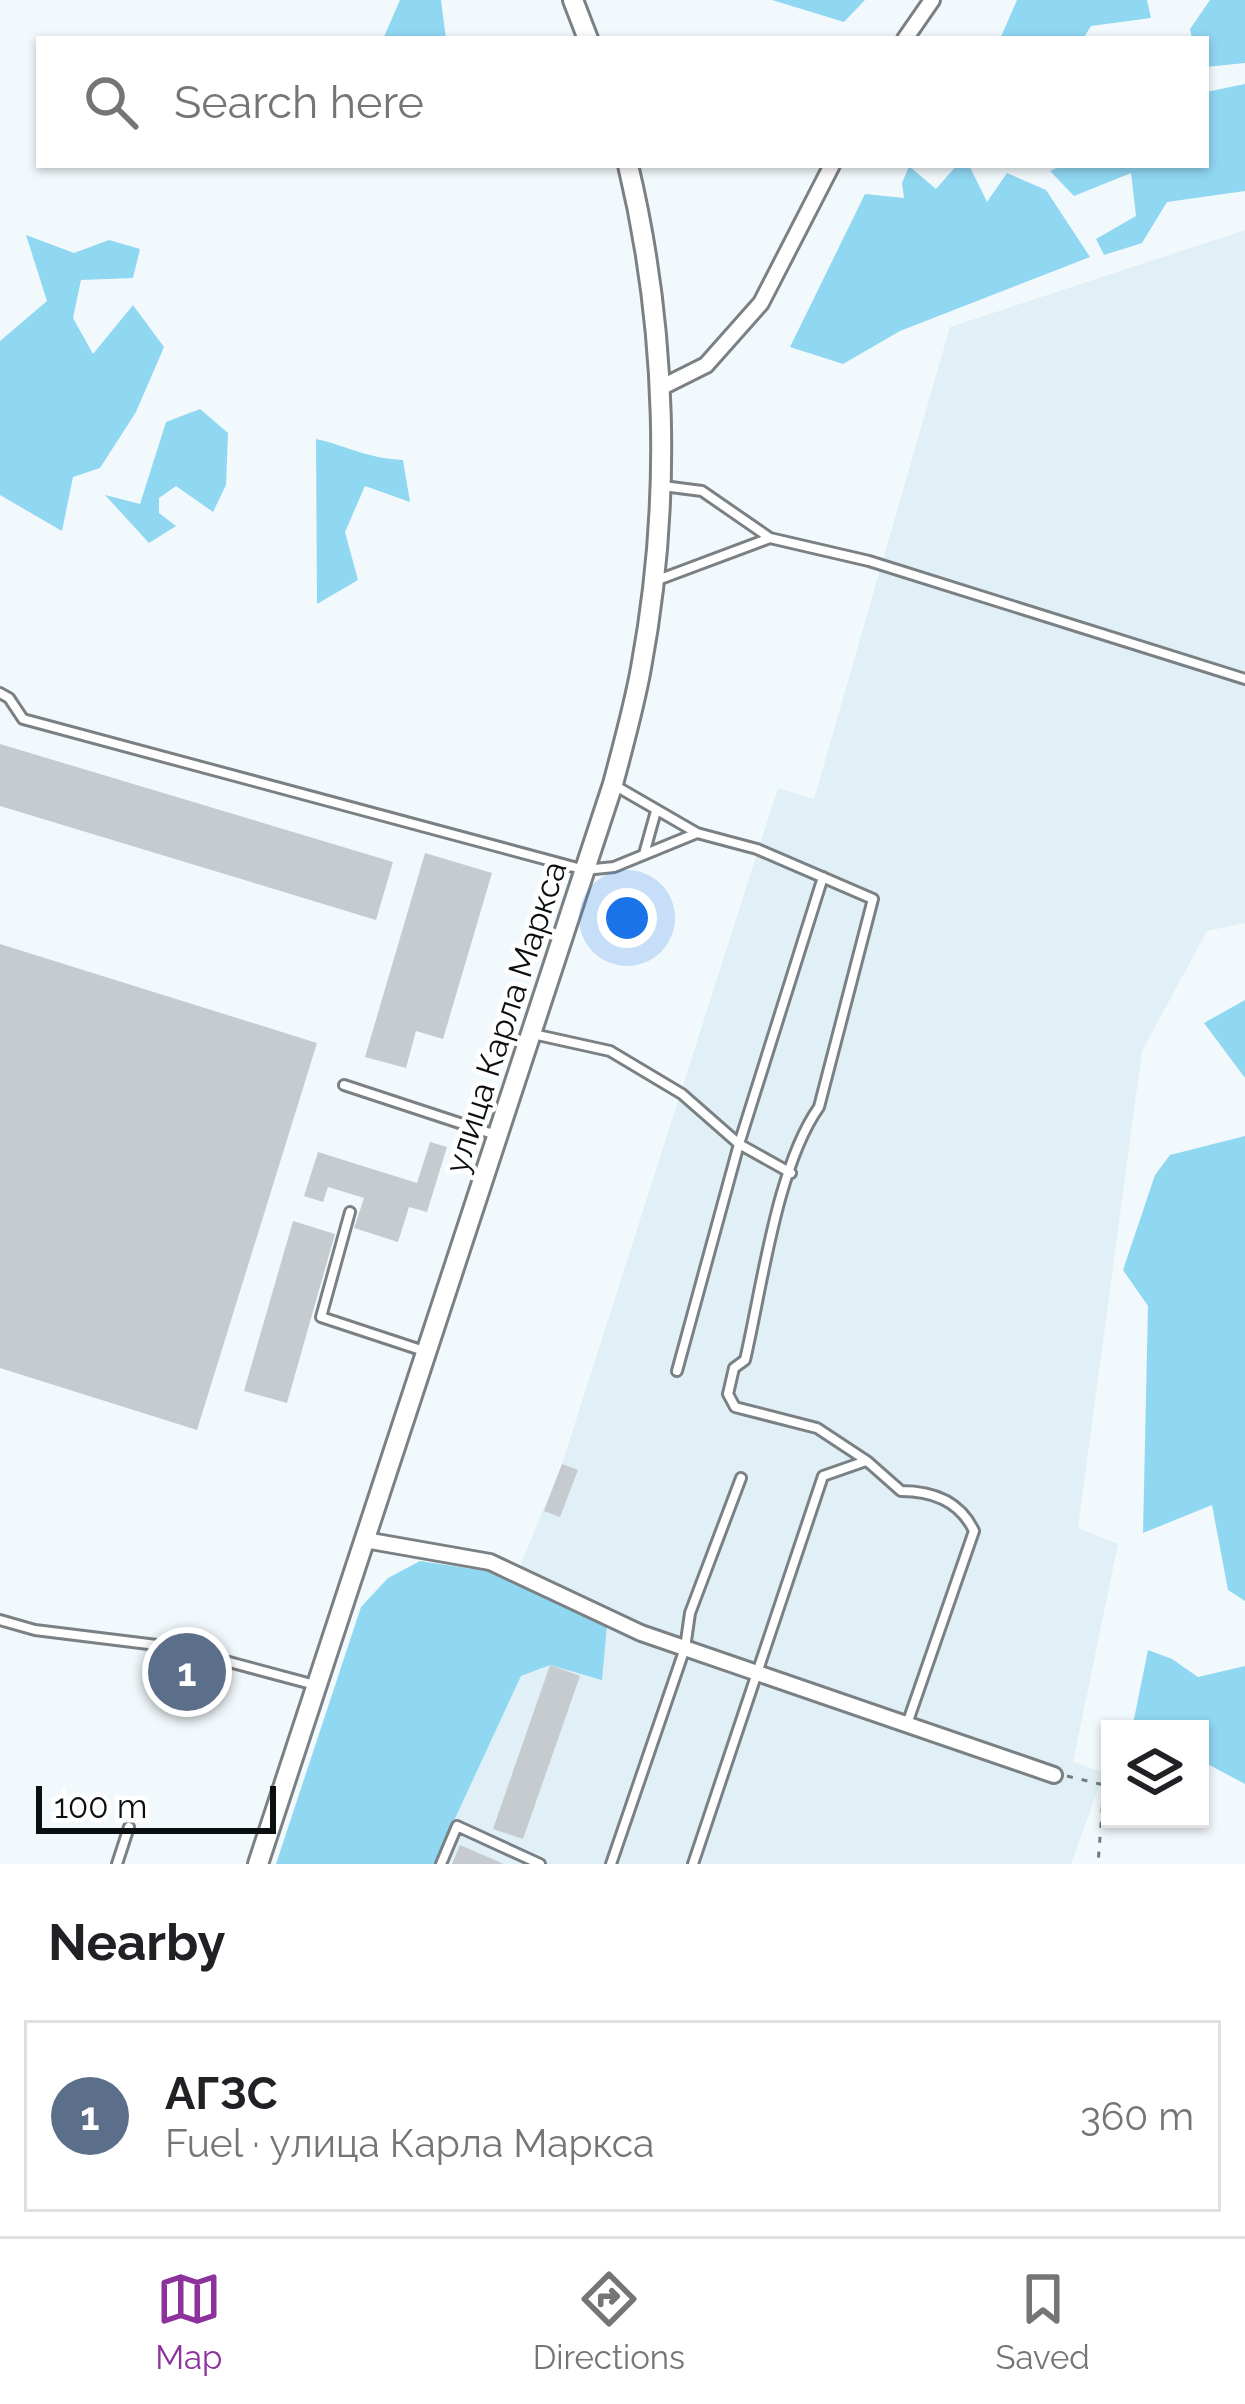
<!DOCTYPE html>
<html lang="en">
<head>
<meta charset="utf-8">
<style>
  :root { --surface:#fff; --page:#f2f2f2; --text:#202124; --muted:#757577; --line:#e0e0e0; --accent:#8d319c }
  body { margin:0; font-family:Raleway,sans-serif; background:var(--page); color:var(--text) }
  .controls { position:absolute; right:36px; bottom:36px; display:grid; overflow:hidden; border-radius:0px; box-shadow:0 3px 9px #0004 }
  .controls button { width:108px; height:108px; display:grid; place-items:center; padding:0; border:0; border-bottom:3px solid var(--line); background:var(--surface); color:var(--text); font:60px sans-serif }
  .scale { position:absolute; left:36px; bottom:30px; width:240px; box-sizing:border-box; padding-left:12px; border:6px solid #0c0f10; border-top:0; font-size:33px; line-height:42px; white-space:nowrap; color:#0c0f10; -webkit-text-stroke:9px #fff; paint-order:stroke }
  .you { position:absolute; left:627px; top:918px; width:42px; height:42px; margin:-30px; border:9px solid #fff; border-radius:50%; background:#1a73e8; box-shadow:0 0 0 18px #1a73e833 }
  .badge { display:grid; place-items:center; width:78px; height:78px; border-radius:50%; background:var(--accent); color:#fff; font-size:39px; font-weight:700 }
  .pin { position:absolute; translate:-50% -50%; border:6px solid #fff; box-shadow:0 3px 12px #0006 }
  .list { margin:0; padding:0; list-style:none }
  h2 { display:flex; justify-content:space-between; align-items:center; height:156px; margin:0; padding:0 48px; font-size:51px }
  h2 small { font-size:39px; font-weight:400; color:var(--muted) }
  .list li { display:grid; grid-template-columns:78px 1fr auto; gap:36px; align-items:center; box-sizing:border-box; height:192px; margin:0 24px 24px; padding:0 24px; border:3px solid var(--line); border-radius:0px }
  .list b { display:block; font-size:45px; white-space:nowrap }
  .list p { margin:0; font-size:39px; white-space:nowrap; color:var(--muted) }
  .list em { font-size:39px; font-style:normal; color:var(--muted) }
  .icon { flex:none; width:66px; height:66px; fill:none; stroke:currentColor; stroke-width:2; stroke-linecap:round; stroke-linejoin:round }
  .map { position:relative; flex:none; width:1245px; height:1864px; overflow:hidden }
  .search { position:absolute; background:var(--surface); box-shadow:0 3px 9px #0004; left:36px; right:36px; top:36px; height:132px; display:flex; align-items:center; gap:30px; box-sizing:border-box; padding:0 42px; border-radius:0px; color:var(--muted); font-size:45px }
  .sheet { height:372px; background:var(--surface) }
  nav { display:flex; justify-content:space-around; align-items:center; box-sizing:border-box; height:168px; border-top:3px solid var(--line); background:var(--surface); font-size:33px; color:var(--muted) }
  nav a { display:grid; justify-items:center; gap:6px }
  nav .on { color:var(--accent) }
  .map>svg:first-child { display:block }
  .built { fill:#e0f0f6 }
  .green { fill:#90d7f2 }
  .building { fill:#c6cbd0 }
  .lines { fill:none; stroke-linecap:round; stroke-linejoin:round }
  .lane-casing { stroke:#7a8083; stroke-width:14 }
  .street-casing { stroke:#7a8083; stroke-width:20 }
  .secondary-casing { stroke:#7a8083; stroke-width:24 }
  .path { stroke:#757a7c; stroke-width:3; stroke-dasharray:6 9; stroke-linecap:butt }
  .lane { stroke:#fff; stroke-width:8 }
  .street { stroke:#fff; stroke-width:14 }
  .secondary { stroke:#fff; stroke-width:18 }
  .labels { text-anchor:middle; stroke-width:9; stroke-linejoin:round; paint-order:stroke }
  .street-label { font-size:33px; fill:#0c0f10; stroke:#fff }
</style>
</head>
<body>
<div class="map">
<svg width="1245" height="1864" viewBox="0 0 1245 1864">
  <rect width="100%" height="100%" fill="#f2f9fc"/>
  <!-- built -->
  <path class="built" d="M 1245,230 L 1245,923 L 1207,931 L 1142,1051 L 1078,1528 L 1118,1544 L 1073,1762 L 1104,1773 L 1071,1864 L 434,1864 L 521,1676 L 550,1665 L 602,1679 L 531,1588 L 514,1581 L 562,1464 L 778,788 L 814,799 L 950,327 Z"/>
  <!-- green -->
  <path class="green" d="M 400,0 L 441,0 L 446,39 L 383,39 Z
    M 772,0 L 865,0 L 844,22 Z
    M 1017,0 L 1147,0 L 1151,18 L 1091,26 L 1083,39 L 1000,39 Z
    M 1210,0 L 1245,0 L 1245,63 L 1206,67 L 1206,39 L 1192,39 L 1190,29 Z
    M 1245,84 L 1245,191 L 1167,202 L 1142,243 L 1104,255 L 1096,239 L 1136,216 L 1131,173 L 1074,196 L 1050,171 L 1063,165 L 1206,165 L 1206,92 Z
    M 957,165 L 969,165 L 987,202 L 1007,173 L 1046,190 L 1090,257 L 900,331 L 843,364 L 790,347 L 865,194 L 904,198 L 902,183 L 909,166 L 936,189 Z
    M 26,235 L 74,253 L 109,240 L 140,249 L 133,278 L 81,280 L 73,318 L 93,354 L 133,305 L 164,347 L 136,412 L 100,468 L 73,477 L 62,531 L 0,495 L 0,341 L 47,301 Z
    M 200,409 L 228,433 L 226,485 L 213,512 L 176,486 L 159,498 L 159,513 L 176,526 L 149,543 L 105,495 L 140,504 L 166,422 Z
    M 316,439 C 351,447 365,458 403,460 L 410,502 L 365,486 L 345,532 L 358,580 L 317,604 Z
    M 1245,1000 L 1245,1078 L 1204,1023 Z
    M 1245,1136 L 1245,1601 L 1228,1590 L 1212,1505 L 1143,1533 L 1148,1306 L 1123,1270 L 1155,1175 L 1170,1155 Z
    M 420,1561 L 486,1571 L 607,1624 L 602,1680 L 550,1665 L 521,1676 L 434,1864 L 276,1864 L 361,1607 L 388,1578 Z
    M 1148,1650 L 1172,1659 L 1198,1677 L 1245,1666 L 1245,1784 L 1200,1760 L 1200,1729 L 1132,1729 Z"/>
  <!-- building -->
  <path class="building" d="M 0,744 L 393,862 L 376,920 L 0,806 Z
    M 425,853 L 492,873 L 443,1039 L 416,1031 L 406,1068 L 365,1057 Z
    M 0,944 L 317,1043 L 197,1430 L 0,1368 Z
    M 430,1142 L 447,1147 L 427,1212 L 409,1207 L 398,1242 L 354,1228 L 364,1198 L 328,1187 L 323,1202 L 304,1196 L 318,1152 L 417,1183 Z
    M 293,1221 L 335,1234 L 287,1403 L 244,1391 Z
    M 562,1464 L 578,1470 L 560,1517 L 544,1511 Z
    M 550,1665 L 580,1676 L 523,1839 L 493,1829 Z
    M 460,1845 L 504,1864 L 452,1864 Z"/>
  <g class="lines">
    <!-- lane casing -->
    <g class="lane-casing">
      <path id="lane" d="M 663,486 L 702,491 L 770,538
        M 655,581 L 770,538 L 869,561 L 1245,679
        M 0,693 L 9,698 L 23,719 L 585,870 L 614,867 L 697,833
        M 614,785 L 697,833 L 757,849 L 873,899 L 819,1107 C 777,1166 762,1287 745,1360 L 734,1368 L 728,1394 L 735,1407 L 817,1428 L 867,1461 L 901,1491 C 932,1491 960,1501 974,1531 L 907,1724
        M 644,854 L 656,811
        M 533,1034 L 610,1051 L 682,1094 L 739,1144 L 823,877
        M 344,1085 L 496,1135
        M 350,1212 L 321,1317 L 427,1352
        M 677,1371 L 739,1144 L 791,1173
        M 0,1620 L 35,1630 L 173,1647 L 315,1685
        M 117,1864 L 129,1827
        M 441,1864 L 457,1826 L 540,1864
        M 611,1864 L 685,1648 L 690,1613 L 741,1478
        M 693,1864 L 823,1476 L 866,1461"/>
    </g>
    <!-- street casing -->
    <g class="street-casing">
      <path id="street" d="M 905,39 L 932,0
        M 660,388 L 706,365 L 761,303 L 832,165
        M 365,1540 L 490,1562 L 641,1633 L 1054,1775"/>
    </g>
    <!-- secondary casing -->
    <g class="secondary-casing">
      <path id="secondary" d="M 573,0 L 588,39
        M 258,1864 L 613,784 C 623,746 634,707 641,668 C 672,502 667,328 628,165"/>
    </g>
    <!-- path -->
    <path class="path" d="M 1067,1776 L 1104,1785 L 1098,1864"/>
    <!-- lane -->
    <use href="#lane" class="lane"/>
    <!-- street -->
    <use href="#street" class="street"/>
    <!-- secondary -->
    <use href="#secondary" class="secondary"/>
  </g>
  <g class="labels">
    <!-- street labels -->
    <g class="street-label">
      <text transform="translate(505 1017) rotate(-72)" y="12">улица Карла Маркса</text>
    </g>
  </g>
</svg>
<div class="controls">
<button><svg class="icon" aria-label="layers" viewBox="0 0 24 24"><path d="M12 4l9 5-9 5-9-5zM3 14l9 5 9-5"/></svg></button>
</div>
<div class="scale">100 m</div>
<div class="you"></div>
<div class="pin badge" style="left:187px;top:1672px;background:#5c6f8a">1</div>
<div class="search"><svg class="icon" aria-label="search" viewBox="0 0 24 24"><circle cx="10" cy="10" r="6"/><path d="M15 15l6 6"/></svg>Search here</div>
</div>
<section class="sheet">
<h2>Nearby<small></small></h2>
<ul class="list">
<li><span class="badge" style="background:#5c6f8a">1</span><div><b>АГЗС</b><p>Fuel · улица Карла Маркса</p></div><em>360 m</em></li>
</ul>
</section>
<nav>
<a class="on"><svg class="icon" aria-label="map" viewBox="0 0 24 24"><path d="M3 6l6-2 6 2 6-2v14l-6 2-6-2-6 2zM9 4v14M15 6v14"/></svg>Map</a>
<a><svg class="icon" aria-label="directions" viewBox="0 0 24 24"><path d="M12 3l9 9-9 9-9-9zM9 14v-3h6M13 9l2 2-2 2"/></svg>Directions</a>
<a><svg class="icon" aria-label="saved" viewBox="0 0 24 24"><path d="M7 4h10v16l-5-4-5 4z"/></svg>Saved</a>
</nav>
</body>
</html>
